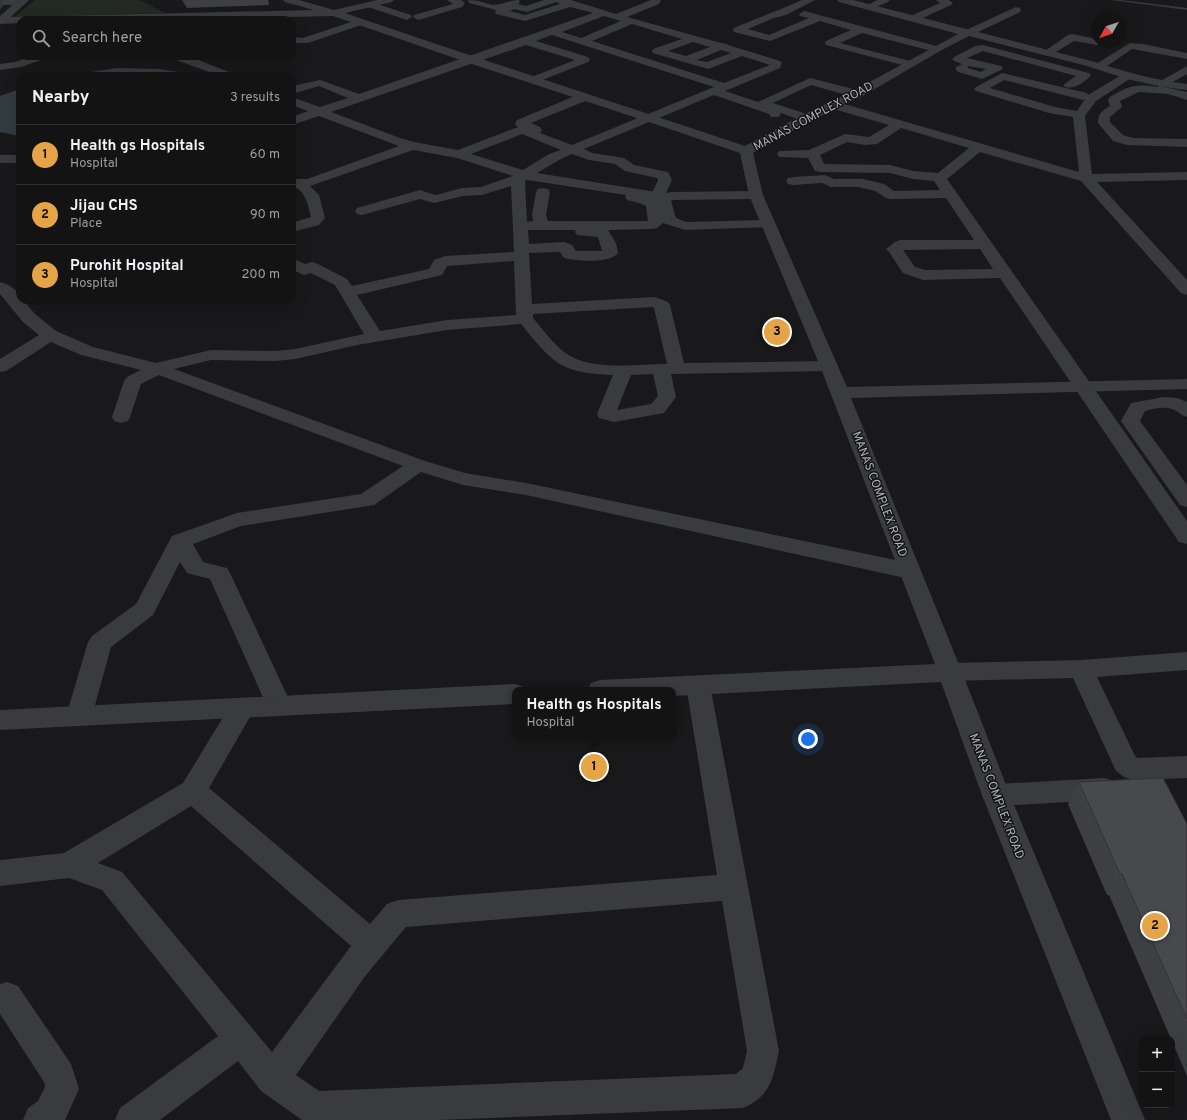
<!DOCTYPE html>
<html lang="en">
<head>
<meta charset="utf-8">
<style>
  :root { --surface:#131314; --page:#202022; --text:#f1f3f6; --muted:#9d9ea0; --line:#323234; --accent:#e5a447 }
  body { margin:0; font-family:Overpass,sans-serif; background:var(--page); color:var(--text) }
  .controls { position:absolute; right:12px; bottom:12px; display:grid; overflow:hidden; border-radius:8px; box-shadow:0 4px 16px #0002 }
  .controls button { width:36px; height:36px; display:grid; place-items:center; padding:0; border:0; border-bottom:1px solid var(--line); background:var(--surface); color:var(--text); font:20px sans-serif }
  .compass { position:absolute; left:1091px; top:12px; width:36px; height:36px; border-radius:50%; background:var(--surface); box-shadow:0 4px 16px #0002; rotate:230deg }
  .you { position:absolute; left:808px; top:739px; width:14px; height:14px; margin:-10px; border:3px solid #fff; border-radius:50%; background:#1a73e8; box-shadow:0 0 0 6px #1a73e833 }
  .badge { display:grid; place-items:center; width:26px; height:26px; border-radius:50%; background:var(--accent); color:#111; font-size:13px; font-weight:700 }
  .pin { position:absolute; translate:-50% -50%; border:2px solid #fff; box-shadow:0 1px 4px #0006 }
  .popup { position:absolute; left:512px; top:687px; width:164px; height:52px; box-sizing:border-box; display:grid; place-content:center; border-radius:8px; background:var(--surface); filter:drop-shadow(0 1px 3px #0005); font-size:13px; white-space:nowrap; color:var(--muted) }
  .popup b { font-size:15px; color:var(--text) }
  .popup::after { content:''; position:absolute; left:50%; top:100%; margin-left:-8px; border:8px solid transparent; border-top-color:var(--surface) }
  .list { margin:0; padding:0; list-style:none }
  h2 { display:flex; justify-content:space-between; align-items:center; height:52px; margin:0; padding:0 16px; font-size:17px }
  h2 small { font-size:13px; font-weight:400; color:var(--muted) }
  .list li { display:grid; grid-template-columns:26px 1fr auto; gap:12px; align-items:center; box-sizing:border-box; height:60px; padding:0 16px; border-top:1px solid var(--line) }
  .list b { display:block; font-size:15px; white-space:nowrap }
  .list p { margin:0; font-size:13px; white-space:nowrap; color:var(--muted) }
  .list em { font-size:13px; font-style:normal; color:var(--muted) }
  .icon { flex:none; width:22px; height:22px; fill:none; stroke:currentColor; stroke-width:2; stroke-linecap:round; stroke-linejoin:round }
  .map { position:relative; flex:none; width:1187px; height:1120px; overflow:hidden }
  .search { position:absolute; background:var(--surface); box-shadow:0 4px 16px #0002; left:16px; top:16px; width:280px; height:44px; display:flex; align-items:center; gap:10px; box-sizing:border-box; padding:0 14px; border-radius:12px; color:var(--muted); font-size:15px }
  .panel { position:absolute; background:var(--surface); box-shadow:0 4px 16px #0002; left:16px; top:72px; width:280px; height:232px; border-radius:12px }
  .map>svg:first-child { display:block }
  .green { fill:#232a23 }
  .water { fill:#323b40 }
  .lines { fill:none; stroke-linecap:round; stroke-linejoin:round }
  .stream { fill:#323b40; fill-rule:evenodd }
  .minor { fill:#3a3b3f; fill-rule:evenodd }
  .tertiary { fill:#3a3b3f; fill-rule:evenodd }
  .wall { fill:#3e3f42 }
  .shaded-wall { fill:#323336 }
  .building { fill:#48494d; stroke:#323336 }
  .labels { text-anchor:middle; stroke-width:3; stroke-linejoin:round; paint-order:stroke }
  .street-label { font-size:12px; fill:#acb1b9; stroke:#141416 }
</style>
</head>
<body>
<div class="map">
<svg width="1187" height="1120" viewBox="0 0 1187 1120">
  <rect width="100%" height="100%" fill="#19191b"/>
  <!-- green -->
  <path class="green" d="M 35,0 L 139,0 L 166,13 L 14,17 Z"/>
  <!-- water -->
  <path class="water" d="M 116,68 L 159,69 L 204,76 L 67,76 Z
    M 20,89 L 20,136 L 0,132 L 0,96 Z"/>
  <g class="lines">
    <!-- stream -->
    <path class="stream" d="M 1111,0 L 1121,0 L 1187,8 L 1187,10 Z"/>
    <!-- minor -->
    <path class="minor" d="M 0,0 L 26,0 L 27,2 L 22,5 L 0,5 Z
      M 447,0 L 461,0 L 465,3 L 462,7 L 422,19 L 418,20 L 413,17 L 414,15 L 453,4 Z
      M 468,0 C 478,0 484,3 493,5 C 501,5 510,0 519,0 L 520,2 L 518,4 L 526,6 L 544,0 L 571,0 L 616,14 L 651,0 L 661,0 L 659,4 L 627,17 L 721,43 L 727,44 L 728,45 L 780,61 L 782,63 L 780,68 L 725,91 L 758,102 L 810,78 L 861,91 L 863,94 L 861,97 L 857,98 L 811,85 L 773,103 L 810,115 L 812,118 L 810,121 L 806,122 L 781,113 L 779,117 L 771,117 L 769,114 L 714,95 L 584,149 L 592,153 L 624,158 L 634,165 L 668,172 L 672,180 L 666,193 L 672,192 L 756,191 L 761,192 L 763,195 L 761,198 L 756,199 L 673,200 L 671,201 L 676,218 L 686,222 L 768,220 L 773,221 L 775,224 L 773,227 L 685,230 L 663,223 L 657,228 L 652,229 L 608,230 L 616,243 L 618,253 C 610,264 575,261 564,258 L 560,252 L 529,253 L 532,304 L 655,297 L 668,302 L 670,305 L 684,363 L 829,361 L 835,362 L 838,366 L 835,370 L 829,371 L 671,374 L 676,397 L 664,413 L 614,422 L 599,418 L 597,414 L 613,375 C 560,373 553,363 521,324 L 447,330 L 357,345 L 295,359 L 276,361 L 211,360 L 174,369 L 425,461 L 465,473 L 526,483 L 910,563 L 918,566 L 921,571 L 918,576 L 910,579 L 526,495 L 463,485 L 421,472 L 374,505 L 241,526 L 193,544 L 203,562 L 227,568 L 230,573 L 292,706 L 288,713 L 279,716 L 270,713 L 210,579 L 187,573 L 180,562 L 153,615 L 111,647 L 92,716 L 88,723 L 79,726 L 70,723 L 66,716 L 88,642 L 92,636 L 136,604 L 172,536 L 237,513 L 361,494 L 403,466 L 159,375 L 141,384 L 130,417 L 128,421 L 121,423 L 114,421 L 112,417 L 124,381 L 127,377 L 141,370 L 81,355 L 51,342 L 6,371 L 0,372 L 0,359 L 39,335 L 23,322 L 0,294 L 0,282 C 8,284 20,290 20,300 L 23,300 L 35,314 L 56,331 L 93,347 L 156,363 L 211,350 L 276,351 L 295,349 L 364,334 L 335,285 L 311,273 L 304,275 L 292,270 L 292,258 L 305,264 L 312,262 L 318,264 L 347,279 L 352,286 L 429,269 L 434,260 L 445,256 L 514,252 L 511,186 L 482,195 L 463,196 L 434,203 L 420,199 L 362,215 L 357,214 L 355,211 L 357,208 L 420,190 L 435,195 L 440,194 L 462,188 L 481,187 L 513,176 L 457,158 L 413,150 L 310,186 L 319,195 L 325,218 L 319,225 L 292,232 L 292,223 L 311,217 C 308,206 306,189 292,187 L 292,179 L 307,179 L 399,146 L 319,116 L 292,125 L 292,117 L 308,111 L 292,105 L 292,97 L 320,107 L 348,98 L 319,86 L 292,94 L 292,86 L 320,80 L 359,94 L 593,13 L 570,7 L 525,21 L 496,14 L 495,12 L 496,10 L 469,3 ZM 556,2 L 560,4 L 525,15 L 510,11 L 514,9 L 527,12 ZM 604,16 L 621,21 L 581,38 L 562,32 ZM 632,24 L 682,39 L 653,49 L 652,51 L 653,53 L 708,69 L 742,56 L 770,65 L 724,83 L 592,41 ZM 552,35 L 714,87 L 572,145 L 540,133 L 542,130 L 540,127 L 531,123 L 588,100 L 590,97 L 588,94 L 580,94 L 517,120 L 515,124 L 518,127 L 458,150 L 414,142 L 400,138 L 331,112 L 526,45 L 575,60 L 529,78 L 527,80 L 529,82 L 537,82 L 588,62 L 590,60 L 588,57 L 536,41 ZM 693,42 L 710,47 L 686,56 L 668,51 ZM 721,50 L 731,53 L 707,62 L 697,60 ZM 522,134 L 561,150 L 549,154 L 523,170 L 471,154 ZM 572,154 L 589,160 L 615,164 L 625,171 L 657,178 L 658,180 L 653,191 L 650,191 L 537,173 L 559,160 ZM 527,180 L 626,195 L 625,197 L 627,200 L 639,203 L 646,206 L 648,221 L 548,221 L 546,215 L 550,192 L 548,189 L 543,188 L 538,189 L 536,192 L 532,215 L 533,221 L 527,222 L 525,181 ZM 528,230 L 576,230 L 575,232 L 577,235 L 598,237 L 602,251 L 576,251 L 572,245 L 564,242 L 529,244 ZM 514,261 L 516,315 L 447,320 L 380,331 L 357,295 L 442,275 L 447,266 ZM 653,307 L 654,308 L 667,364 C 636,364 590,372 564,352 C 553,343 543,330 533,318 L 533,314 ZM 653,374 L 658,396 L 651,404 L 617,410 L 631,375 Z
      M 802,0 L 815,0 L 786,15 L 774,18 L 748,29 L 769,35 L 809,18 L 800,16 L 799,14 L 804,11 L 940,47 L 941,49 L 936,52 L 862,33 L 840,43 L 914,62 L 916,64 L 910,67 L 826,45 L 825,43 L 826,41 L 851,30 L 820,21 L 770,41 L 734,32 L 733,30 L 734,28 C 757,18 780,10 802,0 Z
      M 877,0 L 890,0 L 888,2 L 869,10 L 864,7 Z
      M 936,0 L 949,0 L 953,3 L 951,5 L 916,21 L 908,21 L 907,19 L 908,17 L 940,3 Z
      M 371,2 L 411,15 L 412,17 L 407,20 L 368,7 L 366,5 L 368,3 Z
      M 1016,7 L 1020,8 L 1021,10 L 1020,12 L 972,35 L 964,35 L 963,33 L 964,31 Z
      M 360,19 L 364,20 L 365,22 L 364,24 L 308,43 L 292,43 L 292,37 L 303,38 Z
      M 1072,34 L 1097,39 L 1097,42 L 1102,42 L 1097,45 L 1074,41 L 1051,55 L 1043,55 L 1042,53 L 1068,35 Z
      M 1130,43 L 1143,44 L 1187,53 L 1187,59 L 1132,49 L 1104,68 L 1096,68 L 1094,66 L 1096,64 Z
      M 983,45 L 1089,73 L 1091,75 C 1086,82 1073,90 1065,87 L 1063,85 L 1076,76 L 983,51 L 967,58 L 1001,66 L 1003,68 L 1001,70 L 982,79 L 958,72 L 955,68 L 962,64 L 954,61 L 952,59 L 954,57 L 975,46 ZM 968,66 L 986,69 L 981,72 L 968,68 Z
      M 32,56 L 48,56 L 47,58 L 21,67 L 0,70 L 0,64 L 15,62 Z
      M 170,56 L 188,56 L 234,74 L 236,76 L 220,76 L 171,58 Z
      M 1187,66 L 1187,74 L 1164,87 L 1187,92 L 1187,100 L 1168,94 L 1139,92 L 1120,101 L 1122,107 L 1110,117 L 1110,122 L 1123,135 L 1133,138 L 1187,139 L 1187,147 L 1127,145 L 1113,141 L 1098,123 C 1098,113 1102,111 1110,106 L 1108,100 L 1110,97 C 1131,85 1135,84 1159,87 L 1157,84 L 1159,82 Z
      M 1002,73 L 1087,93 L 1088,95 L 1123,74 L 1131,74 L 1133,76 L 1131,78 L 1096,101 L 1085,116 L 1092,174 L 1187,172 L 1187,180 L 1097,182 L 1187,280 L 1187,295 L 1181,293 L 1081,181 L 980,152 L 947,179 L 1187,521 L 1187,544 L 1179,542 L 1000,278 L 923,280 L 903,273 L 889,252 L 886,249 L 895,242 L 900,240 L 974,240 L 946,198 L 891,199 L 886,198 L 875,191 L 859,187 L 831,187 L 822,183 L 793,185 L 788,184 L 786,181 L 788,178 L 793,177 L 825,175 L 834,179 L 863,179 L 884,184 L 894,191 L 940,190 L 934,181 L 913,179 L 890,173 L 820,172 L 815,171 L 808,158 L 779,157 L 777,154 L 779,151 L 809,150 L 845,134 L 869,137 L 889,125 L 830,108 L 828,105 L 830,102 L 834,101 L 1079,172 L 1073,117 L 1049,113 L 976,91 L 974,89 L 976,87 ZM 1004,80 L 1083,100 L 1085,99 L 1077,111 L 1055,107 L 990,88 ZM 901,128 L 969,148 L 938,173 L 913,171 L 890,165 L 824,164 L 820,155 L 847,142 L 865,145 L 877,144 ZM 980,249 L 993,269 L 925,270 L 915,267 L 903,250 Z
      M 0,155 L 20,155 L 20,163 L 0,163 Z
      M 1164,397 L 1177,398 L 1187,402 L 1187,417 C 1180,415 1178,411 1172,409 C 1164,406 1153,409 1145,411 L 1140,421 L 1187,485 L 1187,507 L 1180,505 L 1121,421 L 1131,403 Z
      M 1187,652 L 1187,670 L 1097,677 L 1135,756 L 1138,758 L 1187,756 L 1187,778 L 1133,780 L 1124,777 L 1116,771 L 1073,678 L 950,681 L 941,679 L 938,672 L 941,665 L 950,663 L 1081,660 Z
      M 698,676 L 707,678 L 710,685 L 779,1051 C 773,1078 771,1096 743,1108 L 438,1120 L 302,1120 L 261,1091 L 238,1061 L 160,1120 L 115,1120 L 120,1108 L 218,1036 L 102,890 L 69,878 L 0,886 L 0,860 L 64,853 L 183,783 L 233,701 L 242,698 L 251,701 L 255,708 L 209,788 L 370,924 L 387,904 L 398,900 L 717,875 L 686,685 L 689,678 ZM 191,806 L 351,946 L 272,1052 L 122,872 L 98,863 ZM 722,901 L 747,1051 L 743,1068 L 736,1074 L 319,1091 L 296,1075 L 366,975 L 406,927 Z
      M 1104,778 L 1114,781 L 1118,789 L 1114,797 L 1104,800 L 996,806 L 986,803 L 982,795 L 986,787 L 996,784 Z
      M 7,982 L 18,986 L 71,1064 L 79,1089 L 65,1120 L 23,1120 L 28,1108 L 38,1101 L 45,1087 L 44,1082 L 0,1014 L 0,984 Z"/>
    <!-- tertiary -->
    <path class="tertiary" d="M 18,0 L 29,0 L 11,17 L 314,10 L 285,2 L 283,0 L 299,0 L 334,10 L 377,0 L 394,0 L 392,2 L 345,13 C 478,59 612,101 745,146 L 802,115 L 853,91 L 958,34 L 839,2 L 837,0 L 853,0 L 1095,62 C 1125,72 1155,80 1187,84 L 1187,90 L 1163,87 L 1127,79 L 1087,66 L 969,36 L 940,51 L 861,97 L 810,121 L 753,153 L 763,195 L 847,387 L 1187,379 L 1187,389 L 851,398 L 962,672 L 1010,795 L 1145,1120 L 1111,1120 L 982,795 L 941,682 L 673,696 L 673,690 L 588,690 L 591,683 L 600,680 L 935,664 L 820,366 L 749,195 L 740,153 L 646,121 L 466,62 L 333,16 L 145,20 L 20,20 L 20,23 L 0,24 L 0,16 Z
      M 515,684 L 524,687 L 525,690 L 515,690 L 515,704 L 0,730 L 0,710 Z"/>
  </g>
  <!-- wall -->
  <path class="wall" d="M 182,0 L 268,0 L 269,5 L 187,8 Z
    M 1079,782 L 1187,824 L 1187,1076 L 1172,1041 L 1172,1039 L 1171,1039 L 1109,895 L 1107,895 L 1068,804 Z"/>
  <!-- shaded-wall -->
  <path class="shaded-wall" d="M 0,0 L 1,0 L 3,6 L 0,10 Z"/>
  <!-- building -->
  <path class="building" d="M 1163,778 L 1187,824 L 1187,1019 L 1122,874 L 1120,874 L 1079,782 Z"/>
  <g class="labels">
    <!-- street labels -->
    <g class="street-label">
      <text transform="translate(813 116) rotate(-28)" y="4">MANAS COMPLEX ROAD</text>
      <text transform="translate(880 494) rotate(69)" y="4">MANAS COMPLEX ROAD</text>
      <text transform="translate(997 796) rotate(69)" y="4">MANAS COMPLEX ROAD</text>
    </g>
  </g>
</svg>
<div class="controls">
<button>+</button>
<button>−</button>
</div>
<svg class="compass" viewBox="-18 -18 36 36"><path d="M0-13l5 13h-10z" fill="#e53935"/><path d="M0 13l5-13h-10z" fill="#9d9ea0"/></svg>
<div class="you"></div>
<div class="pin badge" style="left:594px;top:767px">1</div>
<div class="popup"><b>Health gs Hospitals</b>Hospital</div>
<div class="pin badge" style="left:1155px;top:926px">2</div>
<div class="pin badge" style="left:777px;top:332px">3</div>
<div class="search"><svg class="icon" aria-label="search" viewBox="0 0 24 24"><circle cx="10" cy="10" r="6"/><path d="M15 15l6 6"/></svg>Search here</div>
<section class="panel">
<h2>Nearby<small>3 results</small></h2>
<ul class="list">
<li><span class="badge">1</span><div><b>Health gs Hospitals</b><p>Hospital</p></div><em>60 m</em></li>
<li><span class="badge">2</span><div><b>Jijau CHS</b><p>Place</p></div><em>90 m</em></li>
<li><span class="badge">3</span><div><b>Purohit Hospital</b><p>Hospital</p></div><em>200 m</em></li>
</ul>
</section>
</div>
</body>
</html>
